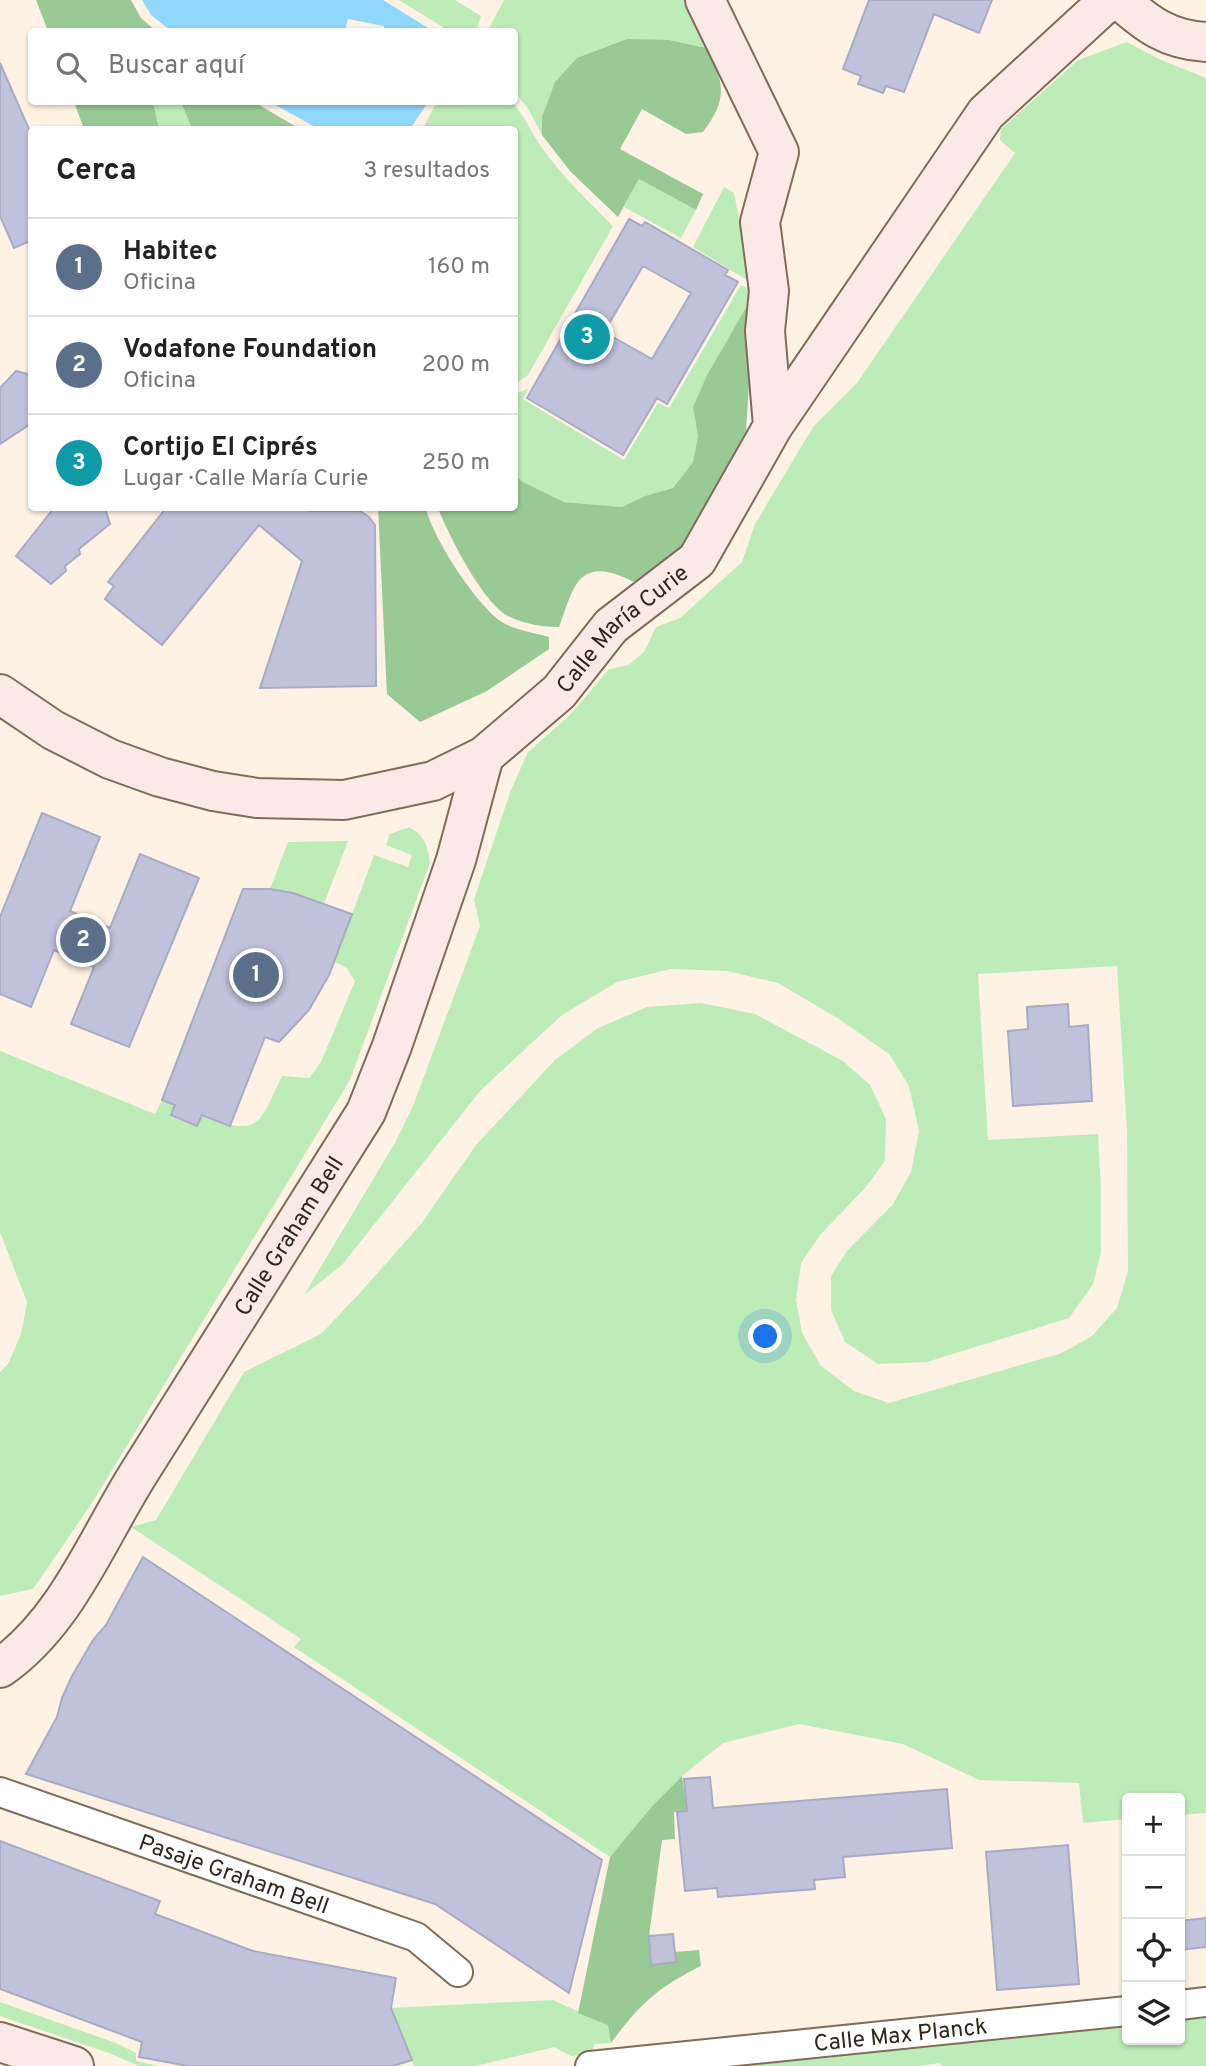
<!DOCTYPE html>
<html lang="es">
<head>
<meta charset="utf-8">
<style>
  :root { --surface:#fff; --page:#f2f2f2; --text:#222; --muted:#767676; --line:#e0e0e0; --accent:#428271 }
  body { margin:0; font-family:Overpass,sans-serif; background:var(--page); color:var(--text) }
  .controls { position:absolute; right:21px; bottom:21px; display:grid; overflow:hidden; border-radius:7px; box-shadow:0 2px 5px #0004 }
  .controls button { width:63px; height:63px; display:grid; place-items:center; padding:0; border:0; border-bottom:2px solid var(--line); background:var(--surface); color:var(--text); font:35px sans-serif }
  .you { position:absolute; left:766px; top:1337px; width:24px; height:24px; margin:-18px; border:5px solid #fff; border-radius:50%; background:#1a73e8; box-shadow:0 0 0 10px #1a73e833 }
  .badge { display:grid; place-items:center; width:46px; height:46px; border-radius:50%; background:var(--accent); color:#fff; font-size:23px; font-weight:700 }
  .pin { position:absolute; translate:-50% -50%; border:4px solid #fff; box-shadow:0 2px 7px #0006 }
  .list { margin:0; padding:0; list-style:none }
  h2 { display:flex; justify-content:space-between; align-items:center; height:91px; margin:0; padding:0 28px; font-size:30px }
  h2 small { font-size:23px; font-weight:400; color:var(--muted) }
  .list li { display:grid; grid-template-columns:46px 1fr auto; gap:21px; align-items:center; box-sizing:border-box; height:98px; padding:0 28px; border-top:2px solid var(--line) }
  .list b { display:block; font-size:26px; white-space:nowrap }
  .list p { margin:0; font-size:23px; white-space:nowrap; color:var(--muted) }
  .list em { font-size:23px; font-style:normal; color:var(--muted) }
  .icon { flex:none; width:38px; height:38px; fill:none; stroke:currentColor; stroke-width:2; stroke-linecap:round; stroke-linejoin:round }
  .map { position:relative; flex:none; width:1206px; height:2066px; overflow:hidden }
  .search { position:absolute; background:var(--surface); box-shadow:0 2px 5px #0004; left:28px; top:28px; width:490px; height:77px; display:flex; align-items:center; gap:18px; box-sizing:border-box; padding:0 24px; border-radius:7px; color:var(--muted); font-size:26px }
  .panel { position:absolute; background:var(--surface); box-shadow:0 2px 5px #0004; left:28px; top:126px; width:490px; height:385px; border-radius:7px }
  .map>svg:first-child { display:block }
  .green { fill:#bdecb8 }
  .forest { fill:#99c994 }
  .water { fill:#90d7fe }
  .building { fill:#c0c2dc; stroke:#a9aac4; stroke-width:2; fill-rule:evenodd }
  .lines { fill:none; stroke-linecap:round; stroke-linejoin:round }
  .street-casing { stroke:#7f6d5a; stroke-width:32 }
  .secondary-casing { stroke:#7f6d5a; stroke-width:42 }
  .street { stroke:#fff; stroke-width:28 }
  .secondary { stroke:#fbe9e8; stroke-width:38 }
  .labels { text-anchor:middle; stroke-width:7; stroke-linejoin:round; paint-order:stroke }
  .street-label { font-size:23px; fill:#2e271f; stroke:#fff }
</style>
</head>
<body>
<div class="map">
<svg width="1206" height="2066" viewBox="0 0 1206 2066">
  <rect width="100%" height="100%" fill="#fef2e5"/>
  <!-- green -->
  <path class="green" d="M 399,0 L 455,0 L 481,16 L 476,31 L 449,31 Z
    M 504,0 L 689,0 L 711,49 L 669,40 L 542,117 L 542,135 L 527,107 L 515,93 L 514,32 L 487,32 Z
    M 1127,42 L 1159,59 L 1206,78 L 1206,1813 L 1180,1815 L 1180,1798 L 1127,1798 L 1127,1819 L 1083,1823 L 1079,1783 L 979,1780 L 903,1744 L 799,1724 L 723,1743 L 682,1776 L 653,1805 L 610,1857 L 294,1647 L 301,1639 L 131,1527 L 156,1520 L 244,1372 L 321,1334 L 358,1295 L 421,1224 L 476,1145 L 555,1060 L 598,1028 L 647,1007 L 701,1003 L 755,1014 L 843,1061 L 870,1085 L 886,1119 L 885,1161 L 866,1187 L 821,1234 L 801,1263 L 796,1300 L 802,1333 L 821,1366 L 854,1391 L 889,1403 L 1062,1353 L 1092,1336 L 1117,1308 L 1128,1271 L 1127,1132 L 1117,966 L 978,974 L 988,1140 L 1098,1134 L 1101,1188 L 1101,1253 L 1093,1284 L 1069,1318 L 927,1362 L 878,1364 L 845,1342 L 831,1310 L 831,1276 L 847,1251 L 893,1204 L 911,1172 L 919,1131 L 909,1086 L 889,1054 L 839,1019 L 778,983 L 727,971 L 671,969 L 617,982 L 562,1015 L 481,1090 L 342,1265 L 304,1295 L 396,1141 L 413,1106 L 480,926 L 474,899 L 511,790 L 528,752 L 571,714 L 609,669 L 629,665 L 644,652 L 656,627 L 680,618 L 742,562 L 755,524 L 813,427 L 857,383 L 1015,153 L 1000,140 L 1001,129 L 1078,60 Z
    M 153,102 L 181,102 L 192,129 L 159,129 Z
    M 437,102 L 512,102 C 526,117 532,135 545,152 C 565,179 589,202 613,226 L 528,375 L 515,384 L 514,130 L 422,130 Z
    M 639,179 L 696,210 L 681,238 L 624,207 Z
    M 724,187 L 734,193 L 752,283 L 693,247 Z
    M 741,285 L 755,292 L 707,375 L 693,407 L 698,436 L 693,462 L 673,488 L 645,496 L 622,507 L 564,502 L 523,482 L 515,474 L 515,394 L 528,389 L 523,399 L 624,460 L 658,403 L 669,408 Z
    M 409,827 C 425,836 428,846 430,863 L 350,1080 L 92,1503 L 33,1589 L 0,1596 L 0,1372 L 8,1364 L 21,1334 L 27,1302 L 0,1232 L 0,1051 L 155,1114 L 162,1100 L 175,1105 L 171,1116 L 197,1126 L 202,1115 C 260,1138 258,1126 282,1076 L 309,1078 L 321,1062 L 355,981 L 347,968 L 335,962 L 333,966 L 327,964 L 334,945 L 340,947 L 374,855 L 408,867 L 412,855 L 386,845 L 390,834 Z
    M 348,841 L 322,909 L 314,906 L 316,901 L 310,898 L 270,889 L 288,842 Z
    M 553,2000 L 608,2025 L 611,2043 L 595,2044 L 591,2054 L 571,2056 L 554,2047 L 476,2066 L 414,2066 L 391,2008 Z
    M 0,2002 L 116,2043 L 136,2053 L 136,2061 L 158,2066 L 139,2066 L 109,2053 L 0,2016 Z
    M 1206,2008 L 1206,2066 L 941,2066 L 940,2063 L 918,2066 L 674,2066 L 1127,2017 L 1127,2040 L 1180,2040 L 1180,2011 Z"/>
  <!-- forest -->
  <path class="forest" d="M 36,0 L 131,0 L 141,18 L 156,31 L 48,31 Z
    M 627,39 L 669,40 L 711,49 C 723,88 728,98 703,132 L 686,134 L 642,109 L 620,149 L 703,194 L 696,210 L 639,179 L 618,217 L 570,171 L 542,135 L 542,117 L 555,82 L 577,58 Z
    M 74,102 L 153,102 L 159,129 L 84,129 Z
    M 181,102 L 254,102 L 300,129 L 192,129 Z
    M 755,292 L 746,431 L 738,452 L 725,469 L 698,535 L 644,585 C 634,583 627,578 618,575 C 574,559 571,598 559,627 C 543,627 525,624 510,617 C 484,606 448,534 438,508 L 514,508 L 515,474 L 523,482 L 564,502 L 622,507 L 645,496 L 673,488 L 693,462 L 698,436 L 693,407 L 707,375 Z
    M 378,508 L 426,508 C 432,537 477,606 502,622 C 515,630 535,633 549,637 L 549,649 L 487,691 L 420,722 L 387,694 Z
    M 682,1776 L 687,1811 L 674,1812 L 675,1839 L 662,1840 L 649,1936 L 651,1964 L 675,1962 L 675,1952 L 699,1950 L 701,1966 C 658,1987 639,2005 611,2043 L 608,2025 L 578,2013 L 610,1857 L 653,1805 Z"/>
  <!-- water -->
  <path class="water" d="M 142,0 L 383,0 L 433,31 L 384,31 L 384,26 L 348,19 L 345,31 L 171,31 L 151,15 Z
    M 270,102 L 428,102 L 410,129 L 319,129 Z"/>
  <!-- building -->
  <path class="building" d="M 869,0 L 992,0 L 979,33 L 934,14 L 904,92 L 886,86 L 883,93 L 858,84 L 861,76 L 843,69 Z
    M 0,63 L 32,136 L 32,240 L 14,248 L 0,216 Z
    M 629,219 L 642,226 L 645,222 L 728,270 L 725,275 L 738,282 L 667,404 L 657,398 L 623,455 L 527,398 ZM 643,266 L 691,293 L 652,359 L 604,332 Z
    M 16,371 L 32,375 L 32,423 L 0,444 L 0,388 Z
    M 54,508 L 105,508 L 110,524 L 79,549 L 80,554 L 65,566 L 66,571 L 51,584 L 16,556 Z
    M 166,508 L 306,508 L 310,511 L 360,511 L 369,517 L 375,525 L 376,686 L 260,688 L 302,561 L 259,525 L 162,645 L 105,599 L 114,586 L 108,582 Z
    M 42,813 L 100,837 L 70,911 L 110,928 L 140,854 L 199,878 L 129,1047 L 71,1024 L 94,967 L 54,950 L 31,1007 L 0,994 L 0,917 Z
    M 243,889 L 270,889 L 293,893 L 352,914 L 329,975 L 309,1010 L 279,1042 L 265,1037 L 230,1126 L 202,1115 L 197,1126 L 171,1115 L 175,1105 L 162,1100 Z
    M 1068,1004 L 1069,1027 L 1088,1025 L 1092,1101 L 1013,1106 L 1008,1031 L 1028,1029 L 1027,1007 Z
    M 143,1557 L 602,1860 L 569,1993 L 435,1904 L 26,1774 L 57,1717 L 62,1698 L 72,1676 L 93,1640 L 106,1625 Z
    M 710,1777 L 713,1808 L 947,1789 L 952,1848 L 843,1857 L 845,1877 L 814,1880 L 815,1889 L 718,1897 L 717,1888 L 685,1891 L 677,1812 L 687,1811 L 684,1779 Z
    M 0,1841 L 160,1901 L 155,1914 L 253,1951 L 396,1978 L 391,2008 L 412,2060 L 393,2066 L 188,2066 L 139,2057 L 142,2042 L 0,1989 Z
    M 1068,1845 L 1079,1984 L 997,1990 L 986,1852 Z
    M 1206,1918 L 1206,1947 L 1180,1950 L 1180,1921 Z
    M 673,1934 L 676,1962 L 651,1965 L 649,1936 Z"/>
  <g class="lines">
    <!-- street casing -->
    <g class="street-casing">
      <g id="street">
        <path id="s1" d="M 0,1792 L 416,1937 L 458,1972"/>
        <path d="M 1180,2005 L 1206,2002"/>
        <path id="s2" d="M 590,2066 L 1127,2011"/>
      </g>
    </g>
    <!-- secondary casing -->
    <g class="secondary-casing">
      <g id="secondary">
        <path d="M 1120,0 C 1147,24 1168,40 1206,42"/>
        <path d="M 773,426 L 986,113 L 1109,0"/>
        <path id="s3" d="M 0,694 L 53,730 L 110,759 L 160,777 L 213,791 L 257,798 L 344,800 L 433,781 L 484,756 L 559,692 L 611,626 L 697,560 L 773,426 L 765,331 L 769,291 L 760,222 L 779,152 L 705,0"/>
        <path id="s4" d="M 0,1668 C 65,1623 96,1542 137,1476 C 213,1354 290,1234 366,1112 L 392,1046 L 456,860 L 484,756"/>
        <path d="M 0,2042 L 74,2066"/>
      </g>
    </g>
    <!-- street -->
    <use href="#street" class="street"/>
    <!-- secondary -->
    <use href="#secondary" class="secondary"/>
  </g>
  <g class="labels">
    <!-- street labels -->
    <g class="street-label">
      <text dy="8" stroke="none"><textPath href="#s3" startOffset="704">Calle María Curie</textPath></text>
      <text dy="8" stroke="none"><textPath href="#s4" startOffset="522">Calle Graham Bell</textPath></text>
      <text dy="8" stroke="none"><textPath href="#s1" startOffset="248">Pasaje Graham Bell</textPath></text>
      <text dy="8" stroke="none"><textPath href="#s2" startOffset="312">Calle Max Planck</textPath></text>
    </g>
  </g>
</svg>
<div class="controls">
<button>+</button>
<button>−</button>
<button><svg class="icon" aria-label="locate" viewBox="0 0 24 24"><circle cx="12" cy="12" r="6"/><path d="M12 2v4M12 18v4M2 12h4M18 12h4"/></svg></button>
<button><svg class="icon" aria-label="layers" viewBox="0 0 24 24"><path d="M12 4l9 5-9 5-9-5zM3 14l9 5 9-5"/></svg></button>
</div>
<div class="you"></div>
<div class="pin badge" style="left:256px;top:975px;background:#5c6f8a">1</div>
<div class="pin badge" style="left:83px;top:940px;background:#5c6f8a">2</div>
<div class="pin badge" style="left:587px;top:337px;background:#0f9aa8">3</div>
<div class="search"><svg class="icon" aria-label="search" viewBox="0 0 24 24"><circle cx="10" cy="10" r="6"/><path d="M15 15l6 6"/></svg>Buscar aquí</div>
<section class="panel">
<h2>Cerca<small>3 resultados</small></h2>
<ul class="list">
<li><span class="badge" style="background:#5c6f8a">1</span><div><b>Habitec</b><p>Oficina</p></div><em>160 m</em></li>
<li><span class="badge" style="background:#5c6f8a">2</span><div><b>Vodafone Foundation</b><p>Oficina</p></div><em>200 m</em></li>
<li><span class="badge" style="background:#0f9aa8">3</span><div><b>Cortijo El Ciprés</b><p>Lugar · Calle María Curie</p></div><em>250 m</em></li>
</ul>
</section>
</div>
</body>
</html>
